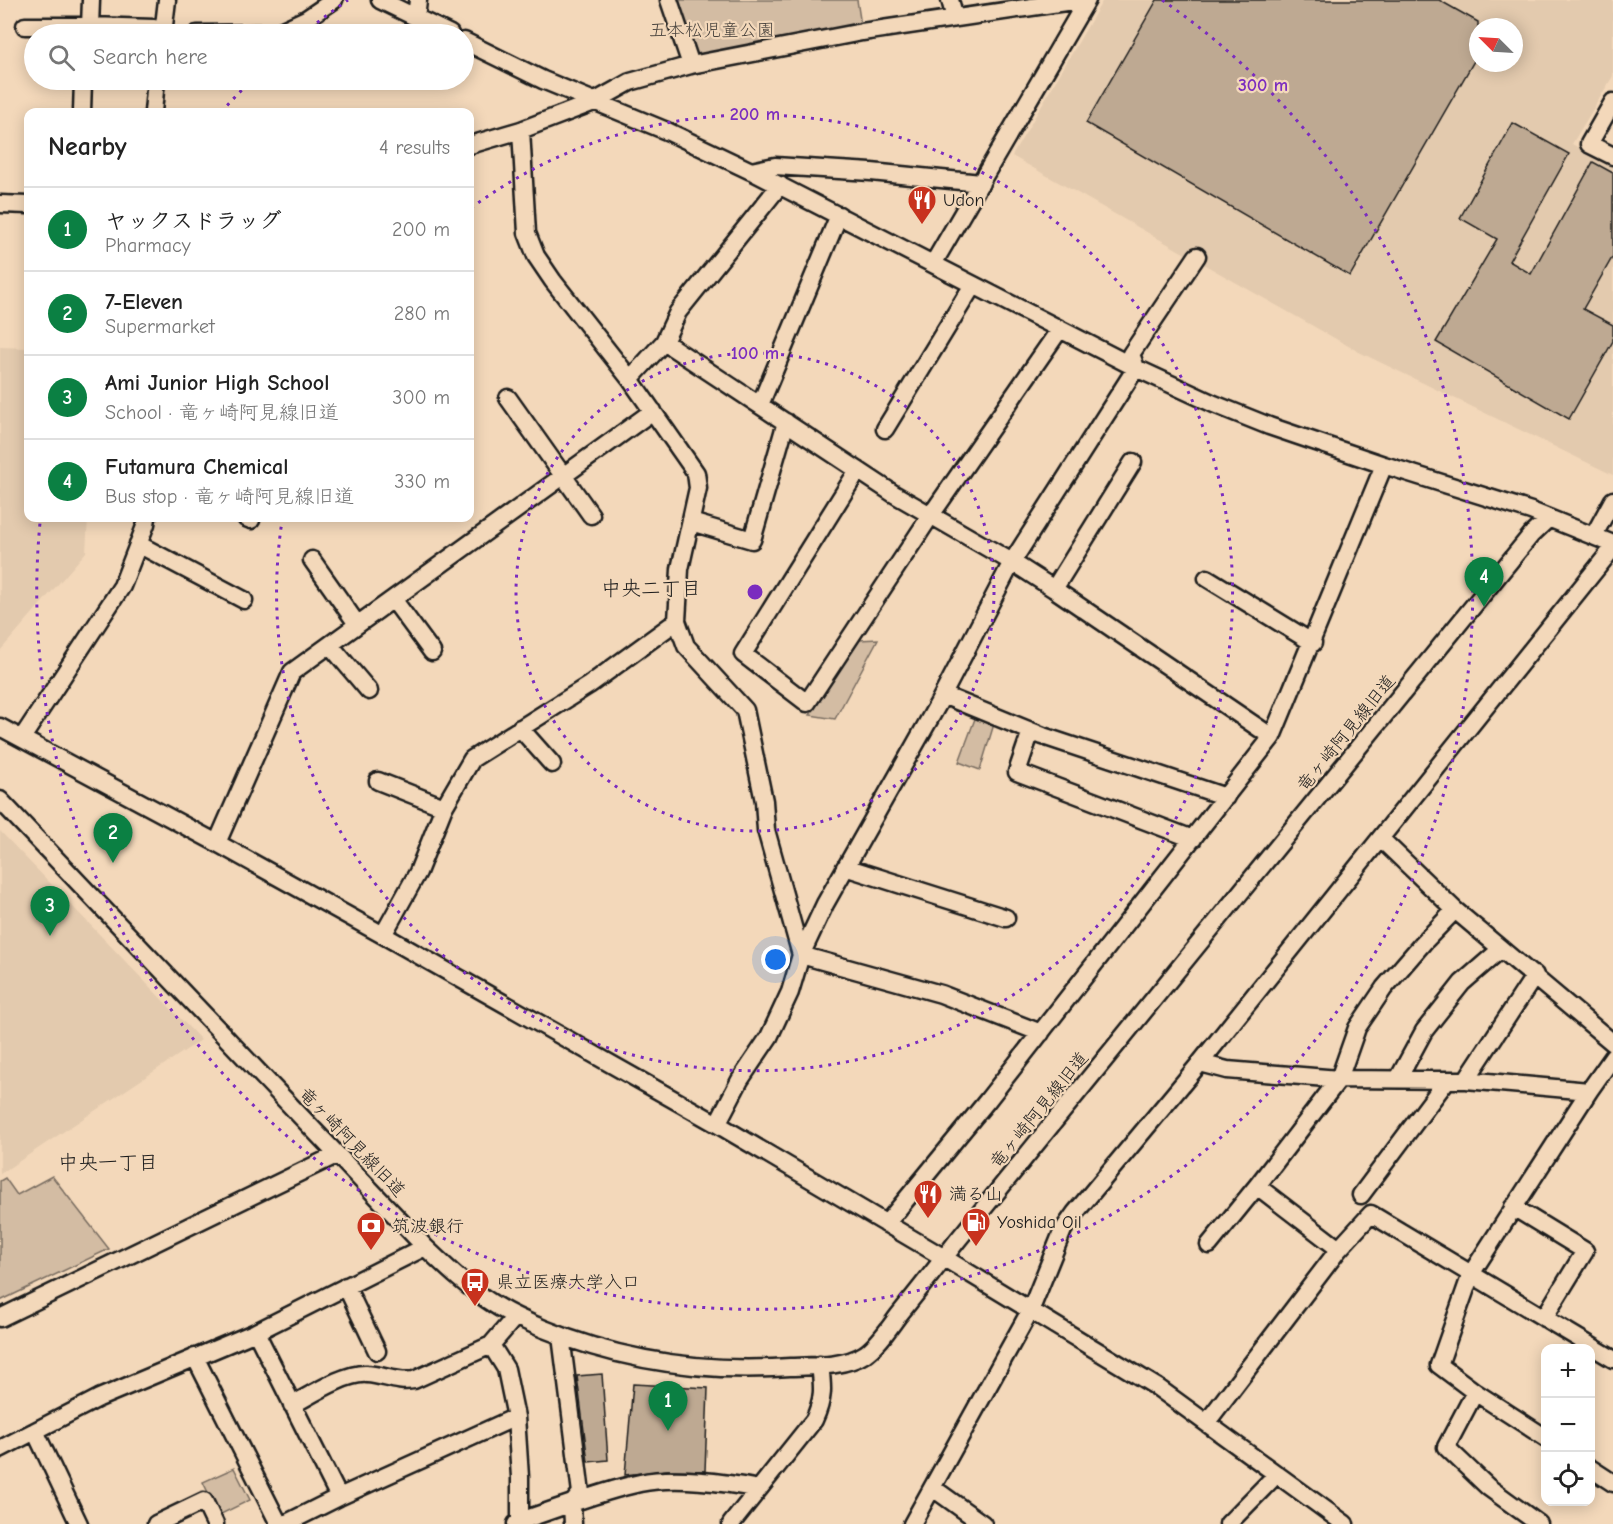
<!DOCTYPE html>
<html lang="en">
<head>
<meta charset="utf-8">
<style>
  :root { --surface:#fff; --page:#f2f2f2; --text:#222; --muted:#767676; --line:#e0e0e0; --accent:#0b8043 }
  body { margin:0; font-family:"Comic Neue","Klee One",sans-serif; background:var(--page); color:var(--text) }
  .controls { position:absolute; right:18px; bottom:18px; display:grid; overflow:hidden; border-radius:12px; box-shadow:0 3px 15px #0003 }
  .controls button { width:54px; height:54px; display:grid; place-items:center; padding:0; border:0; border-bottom:2px solid var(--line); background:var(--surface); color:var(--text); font:30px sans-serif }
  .compass { position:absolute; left:1469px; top:18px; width:54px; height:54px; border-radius:50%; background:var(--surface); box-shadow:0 3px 15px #0003; rotate:294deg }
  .you { position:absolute; left:776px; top:960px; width:21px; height:21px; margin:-15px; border:4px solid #fff; border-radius:50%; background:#1a73e8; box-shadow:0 0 0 9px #1a73e833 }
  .badge { display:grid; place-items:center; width:39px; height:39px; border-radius:50%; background:var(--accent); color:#fff; font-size:20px; font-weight:700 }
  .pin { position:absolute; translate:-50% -50px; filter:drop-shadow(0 2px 3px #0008) }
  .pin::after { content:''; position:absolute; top:32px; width:21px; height:18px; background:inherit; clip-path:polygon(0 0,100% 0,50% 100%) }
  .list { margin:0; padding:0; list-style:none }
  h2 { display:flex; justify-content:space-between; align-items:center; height:78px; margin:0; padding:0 24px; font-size:26px }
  h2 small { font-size:20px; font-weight:400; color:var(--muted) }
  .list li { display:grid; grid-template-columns:39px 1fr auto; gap:18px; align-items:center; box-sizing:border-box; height:84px; padding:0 24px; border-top:2px solid var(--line) }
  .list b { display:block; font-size:22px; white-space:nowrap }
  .list p { margin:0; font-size:20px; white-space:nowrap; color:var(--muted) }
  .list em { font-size:20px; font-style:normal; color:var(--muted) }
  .icon { flex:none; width:33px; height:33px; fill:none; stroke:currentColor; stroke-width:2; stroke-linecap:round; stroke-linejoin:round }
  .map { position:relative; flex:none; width:1613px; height:1524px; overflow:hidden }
  .search { position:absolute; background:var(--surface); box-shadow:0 3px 15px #0003; left:24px; top:24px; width:450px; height:66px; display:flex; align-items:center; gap:15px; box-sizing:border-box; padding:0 21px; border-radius:33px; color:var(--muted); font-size:22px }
  .panel { position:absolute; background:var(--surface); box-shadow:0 3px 15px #0003; left:24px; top:108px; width:450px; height:414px; border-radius:12px }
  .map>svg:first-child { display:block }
  .built { fill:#e3caae; fill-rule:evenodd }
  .green { fill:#d3bca3; stroke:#786c60; stroke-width:1.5 }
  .building { fill:#bea992; stroke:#1c1c1c; stroke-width:1.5 }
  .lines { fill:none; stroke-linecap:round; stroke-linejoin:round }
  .minor-casing { stroke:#1c1c1c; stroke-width:21 }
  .minor { stroke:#f3d8ba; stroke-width:16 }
  .ring { fill:none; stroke:#7b2cbf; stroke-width:3; stroke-dasharray:3 6 }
  .labels { text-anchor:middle; stroke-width:4.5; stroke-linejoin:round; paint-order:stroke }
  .park-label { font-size:18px; fill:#4a443e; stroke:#f3d8ba }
  .poi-label { font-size:18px; fill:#1c1c1c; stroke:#f3d8ba; text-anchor:start }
  .street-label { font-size:18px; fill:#1c1c1c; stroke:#f3d8ba }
  .neighbourhood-label { font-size:20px; fill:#1c1c1c; stroke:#f3d8ba }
  .centre { fill:#7b2cbf; stroke:#f3d8ba; stroke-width:3 }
  .ring-label { font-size:18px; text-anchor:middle; font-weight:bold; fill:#7b2cbf; stroke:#f3d8ba; stroke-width:4.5; stroke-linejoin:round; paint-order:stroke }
</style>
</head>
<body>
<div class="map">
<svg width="1613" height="1524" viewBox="0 0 1613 1524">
  <rect width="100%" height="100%" fill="#f3d8ba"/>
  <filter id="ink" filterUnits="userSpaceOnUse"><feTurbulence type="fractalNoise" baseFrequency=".0167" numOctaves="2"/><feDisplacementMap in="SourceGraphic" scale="12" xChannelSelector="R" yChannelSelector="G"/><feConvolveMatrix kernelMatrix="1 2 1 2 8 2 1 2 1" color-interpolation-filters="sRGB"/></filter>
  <g filter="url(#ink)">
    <!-- built -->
    <path class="built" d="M 1103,0 L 1613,0 L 1613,76 L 1572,144 L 1613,166 L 1613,475 L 1359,352 L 1012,156 ZM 1478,27 L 1514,27 L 1514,63 L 1478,63 Z
      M 0,347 L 28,348 L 28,518 L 88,518 L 86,552 L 0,651 Z
      M 0,831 L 201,1040 L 0,1174 Z"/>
    <!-- green -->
    <path class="green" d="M 671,0 L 857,0 L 862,32 L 691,65 Z
      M 878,639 L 835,719 L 810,715 L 859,640 Z
      M 976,716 L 994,724 L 980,770 L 959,762 Z
      M 52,1176 L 109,1249 L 0,1301 L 0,1181 L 5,1178 L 17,1195 Z
      M 234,1468 L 250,1500 L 219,1515 L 203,1482 Z"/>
    <!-- building -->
    <path class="building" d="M 1157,0 L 1439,0 L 1478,22 L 1478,54 L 1350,276 L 1086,123 Z
      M 1513,123 L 1569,154 L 1509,261 L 1531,274 L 1593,162 L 1613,173 L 1613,256 L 1583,309 L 1613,325 L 1613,341 L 1569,419 L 1436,342 L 1497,239 L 1460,218 Z
      M 602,1374 L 608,1460 L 588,1462 L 577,1376 Z
      M 633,1384 L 708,1388 L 705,1471 L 667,1470 L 625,1475 Z"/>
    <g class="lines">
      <!-- minor casing -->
      <g class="minor-casing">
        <path id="minor" d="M 380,0 L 450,34
          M 669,0 L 691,65
          M 950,0 L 955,18
          M 416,18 L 418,0
          M 25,26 L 90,26 L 91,0
          M 90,26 L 154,28 L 162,34
          M 163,34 L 167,0
          M 197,34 L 276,33 L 306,19 L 334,0
          M 464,41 L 543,80 L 669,132 L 751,171 L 1136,368 L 1214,404 L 1269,426 L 1384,465 L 1531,511 L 1613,544
          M 1613,102 L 1589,144 L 1613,156
          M 82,112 L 83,80
          M 153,112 L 156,80
          M 521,130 L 527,233 L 536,256 L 553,281 L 630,379 L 696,473 L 698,488 L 680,569 L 677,621 L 686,646 L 745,710 L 764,801 L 766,830 L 801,955
          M 470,145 L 521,130 L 594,102 L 630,82 L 691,65 L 862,32 L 1079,0
          M 751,171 L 775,166 L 871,172 L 981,183
          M 0,204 L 28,205
          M 933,264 L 1087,0
          M 664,342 L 894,494 L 1012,562 L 1054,589 L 1272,737 L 1384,465
          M 630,379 L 664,342 L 678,312 L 780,185
          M 508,398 L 591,515
          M 760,405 L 839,215
          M 885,429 L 973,285
          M 858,470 L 743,654 L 807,703 L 931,515 L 1060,329
          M 246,518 L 251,520
          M 691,522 L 752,540 L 786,422
          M 1594,535 L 1613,500
          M 138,544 L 244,600
          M 312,560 L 357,624
          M 1207,578 L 1313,643
          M 1054,589 L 1133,462
          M 393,599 L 432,652
          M 330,645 L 369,691
          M 943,695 L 1043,736 L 1226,797
          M 0,727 L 217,843 L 383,935 L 717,1124 L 931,1250 L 1157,1387 L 1345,1524
          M 520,728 L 552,764
          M 1031,731 L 1017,772 L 1193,839
          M 22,738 L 122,586 L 146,524 L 147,518
          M 378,781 L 444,807
          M 0,800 L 425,1247 C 447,1268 469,1289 495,1305 C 511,1315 527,1322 544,1329 C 622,1361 706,1373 790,1367 C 813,1366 845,1367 865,1354 C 878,1345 889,1328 898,1316 C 918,1291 938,1266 957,1241 L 1531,535 L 1549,518
          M 1381,839 L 1455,910 L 1613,1043
          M 217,843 L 292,672 L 653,411
          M 845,867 L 1006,918
          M 383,935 L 418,872 L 444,807 L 472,759 L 589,685 L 677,621
          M 801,955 L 941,994 L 1041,1033
          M 1200,1063 L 1227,1070 L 1339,1079 L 1466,1080 L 1589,1091
          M 1398,1079 L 1424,1031 L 1462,983 L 1501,949
          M 1466,1080 L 1535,975
          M 717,1124 L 740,1080 L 769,1037 L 790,992 L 801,955 L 825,904 L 938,704 L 1012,562 L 1136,368 L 1131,354 L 1197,256
          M 1361,1195 L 1447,1080
          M 1513,1207 L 1585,1251 L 1544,1318
          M 886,1224 L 987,1101 L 1272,737
          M 1209,1245 L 1257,1186
          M 1339,1249 L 1257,1186 L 1339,1079 L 1357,1028 L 1384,988 L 1423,943 L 1455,910
          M 346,1286 L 377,1351
          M 515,1317 L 491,1345 L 506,1369 L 516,1417 L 520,1477 L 520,1522
          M 0,1318 L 336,1155
          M 256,1332 L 339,1497 L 516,1417
          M 561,1336 L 581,1493 L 572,1504 L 573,1524
          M 195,1357 L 279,1524
          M 1475,1392 L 1546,1438
          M 292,1405 C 311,1395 346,1372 367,1374 C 384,1375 397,1383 414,1380 L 491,1345
          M 1207,1422 L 1339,1249 L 1371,1214 L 1613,1359
          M 35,1431 L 79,1524
          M 0,1449 L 99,1398 L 256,1332 L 425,1247
          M 1590,1468 L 1613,1483
          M 933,1488 L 983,1524
          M 156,1524 L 204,1501 L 215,1524
          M 285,1524 L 339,1497
          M 516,1524 L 529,1518 C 565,1506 602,1491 640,1483 C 674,1476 724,1482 759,1489
          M 731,1524 L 814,1420 C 824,1398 823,1388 820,1365
          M 912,1524 L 1031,1309 L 1063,1230 L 1075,1213 L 1200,1063 L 1613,548
          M 1228,1524 L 1276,1475
          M 1539,1524 L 1488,1487 L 1446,1447 L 1475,1392 L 1439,1365 L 1471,1274 L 1589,1091 L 1613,1057"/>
      </g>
      <!-- minor -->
      <use href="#minor" class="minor"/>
    </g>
  </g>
  <!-- distance rings -->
  <g class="ring">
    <circle cx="755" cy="592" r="239"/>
    <path d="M471 208A478 478 0 1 1 282 521"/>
    <path d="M221 112A718 718 0 0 1 252 80M303 34A718 718 0 0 1 348 0M1162 0A718 718 0 1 1 40 523"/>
  </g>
  <!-- icons -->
  <defs>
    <g id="restaurant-pin" transform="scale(1.5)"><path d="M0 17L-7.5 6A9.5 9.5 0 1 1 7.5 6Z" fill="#c8321e" stroke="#f3d8ba"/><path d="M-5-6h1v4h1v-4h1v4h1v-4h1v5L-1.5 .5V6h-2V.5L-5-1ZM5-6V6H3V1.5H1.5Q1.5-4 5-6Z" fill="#fff"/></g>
    <g id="fuel-pin" transform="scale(1.5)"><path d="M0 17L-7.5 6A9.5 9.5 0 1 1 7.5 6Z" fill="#c8321e" stroke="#f3d8ba"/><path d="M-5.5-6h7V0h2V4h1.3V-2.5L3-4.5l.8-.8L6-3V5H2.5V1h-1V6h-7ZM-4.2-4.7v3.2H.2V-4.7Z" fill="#fff"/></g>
    <g id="bank-pin" transform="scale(1.5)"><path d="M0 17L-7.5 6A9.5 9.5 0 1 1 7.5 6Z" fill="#c8321e" stroke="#f3d8ba"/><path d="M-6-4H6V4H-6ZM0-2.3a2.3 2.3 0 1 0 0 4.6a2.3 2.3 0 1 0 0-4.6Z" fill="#fff"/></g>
    <g id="bus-pin" transform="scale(1.5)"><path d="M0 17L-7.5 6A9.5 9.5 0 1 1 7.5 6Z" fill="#c8321e" stroke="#f3d8ba"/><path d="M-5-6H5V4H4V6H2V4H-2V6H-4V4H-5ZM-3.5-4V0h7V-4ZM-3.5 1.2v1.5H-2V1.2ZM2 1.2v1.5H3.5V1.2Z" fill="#fff"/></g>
  </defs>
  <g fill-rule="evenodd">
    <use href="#restaurant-pin" x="922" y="200"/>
    <use href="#restaurant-pin" x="928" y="1194"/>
    <use href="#fuel-pin" x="976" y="1222"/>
    <use href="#bank-pin" x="371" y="1226"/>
    <use href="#bus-pin" x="475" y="1282"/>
  </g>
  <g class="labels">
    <!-- park labels -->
    <g class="park-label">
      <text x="712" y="36">五本松児童公園</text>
    </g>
    <!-- poi labels -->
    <g class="poi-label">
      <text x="943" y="206">Udon</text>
      <text x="949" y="1200">満る山</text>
      <text x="997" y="1228">Yoshida Oil</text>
      <text x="392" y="1232">筑波銀行</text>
      <text x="496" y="1288">県立医療大学入口</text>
    </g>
    <!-- street labels -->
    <g class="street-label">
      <text transform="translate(1346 733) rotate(-51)" y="6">竜ヶ崎阿見線旧道</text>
      <text transform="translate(1039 1110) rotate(-51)" y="6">竜ヶ崎阿見線旧道</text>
      <text transform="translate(352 1142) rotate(46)" y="6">竜ヶ崎阿見線旧道</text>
    </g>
    <!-- neighbourhood labels -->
    <g class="neighbourhood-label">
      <text x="651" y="595">中央二丁目</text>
      <text x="108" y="1169">中央一丁目</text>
    </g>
  </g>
  <circle cx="755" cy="592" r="9" class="centre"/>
  <g class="ring-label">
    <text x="1263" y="91">300 m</text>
    <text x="755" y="120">200 m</text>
    <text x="755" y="359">100 m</text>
  </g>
</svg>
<div class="controls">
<button>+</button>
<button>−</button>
<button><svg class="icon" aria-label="locate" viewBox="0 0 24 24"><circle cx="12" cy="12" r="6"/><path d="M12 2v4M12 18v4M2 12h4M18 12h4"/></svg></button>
</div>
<svg class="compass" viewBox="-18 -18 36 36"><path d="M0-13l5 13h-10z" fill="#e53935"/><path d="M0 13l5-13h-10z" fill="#767676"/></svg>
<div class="you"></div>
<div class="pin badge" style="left:668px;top:1431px">1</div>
<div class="pin badge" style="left:113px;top:863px">2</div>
<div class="pin badge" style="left:50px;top:936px">3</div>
<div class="pin badge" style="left:1484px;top:607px">4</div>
<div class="search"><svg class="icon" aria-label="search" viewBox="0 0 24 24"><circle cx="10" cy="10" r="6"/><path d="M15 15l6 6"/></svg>Search here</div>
<section class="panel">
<h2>Nearby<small>4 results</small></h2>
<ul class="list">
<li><span class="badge">1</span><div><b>ヤックスドラッグ</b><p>Pharmacy</p></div><em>200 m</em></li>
<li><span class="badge">2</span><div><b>7-Eleven</b><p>Supermarket</p></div><em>280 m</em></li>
<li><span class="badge">3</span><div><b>Ami Junior High School</b><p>School · 竜ヶ崎阿見線旧道</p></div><em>300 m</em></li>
<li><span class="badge">4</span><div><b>Futamura Chemical</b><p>Bus stop · 竜ヶ崎阿見線旧道</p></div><em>330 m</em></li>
</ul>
</section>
</div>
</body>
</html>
